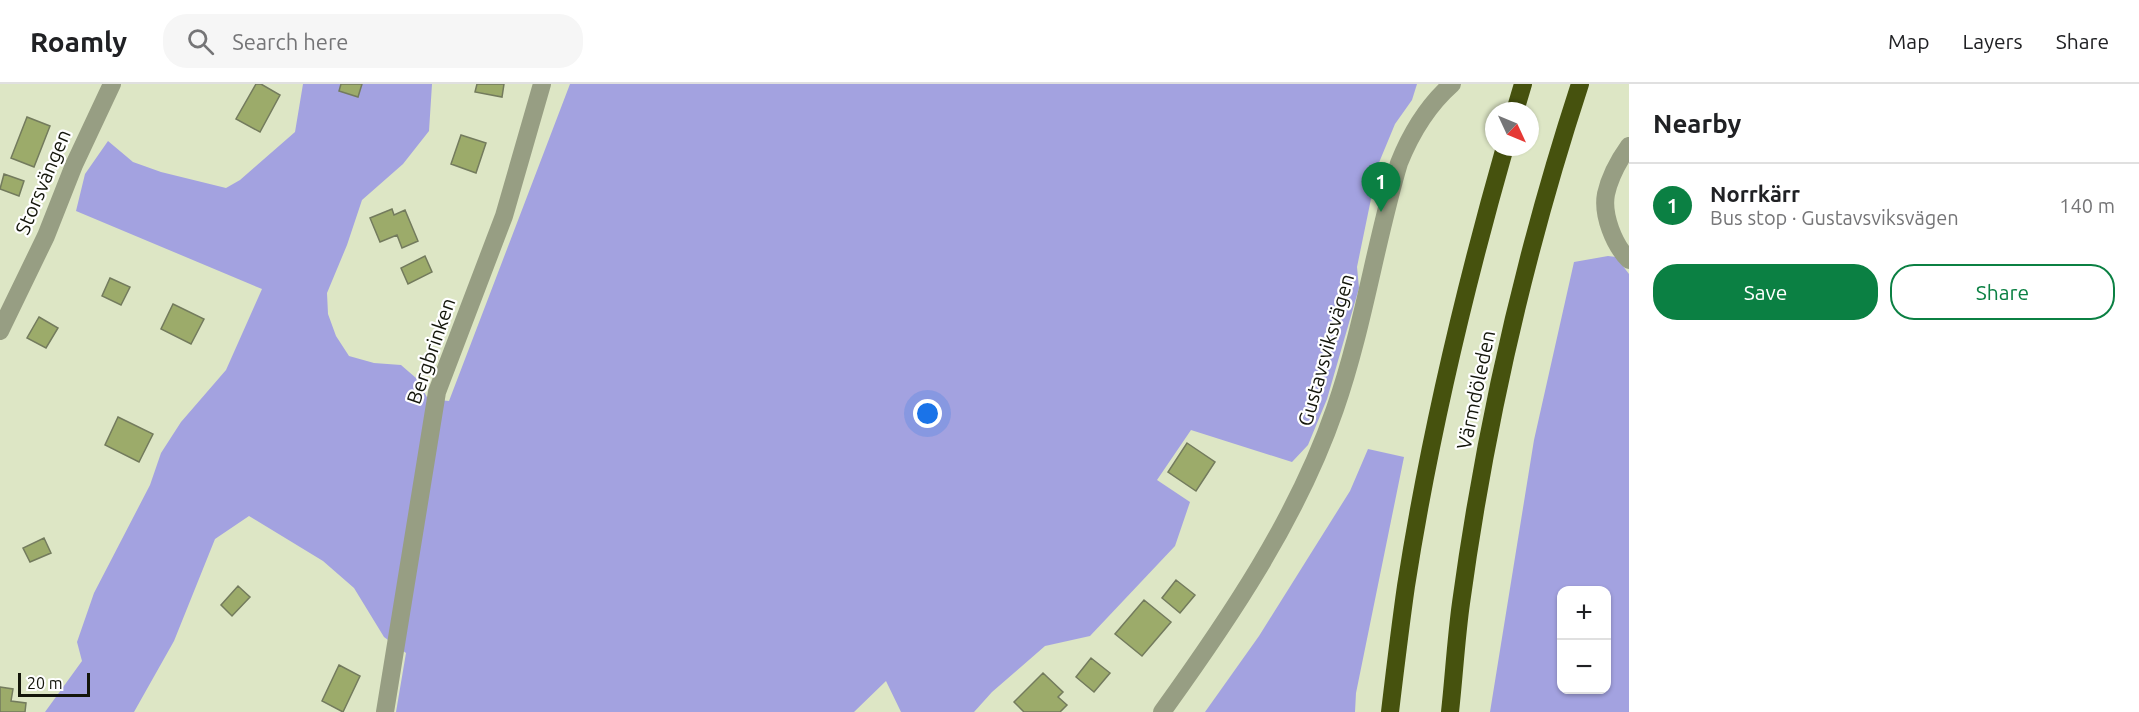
<!DOCTYPE html>
<html lang="en">
<head>
<meta charset="utf-8">
<style>
  :root { --surface:#fff; --page:#f6f6f6; --text:#202124; --muted:#757577; --line:#e0e0e0; --accent:#0b8043 }
  body { margin:0; font-family:Ubuntu,sans-serif; background:var(--page); color:var(--text) }
  .controls { position:absolute; right:18px; bottom:18px; display:grid; overflow:hidden; border-radius:12px; box-shadow:0 2px 4px #0004 }
  .controls button { width:54px; height:54px; display:grid; place-items:center; padding:0; border:0; border-bottom:2px solid var(--line); background:var(--surface); color:var(--text); font:30px sans-serif }
  .compass { position:absolute; left:1485px; top:18px; width:54px; height:54px; border-radius:50%; background:var(--surface); box-shadow:0 2px 4px #0004; rotate:134deg }
  .scale { position:absolute; left:18px; bottom:15px; width:72px; box-sizing:border-box; padding-left:6px; border:3px solid #13150a; border-top:0; font-size:16px; line-height:21px; white-space:nowrap; color:#13150a; -webkit-text-stroke:4px #fff; paint-order:stroke }
  .you { position:absolute; left:928px; top:330px; width:21px; height:21px; margin:-15px; border:4px solid #fff; border-radius:50%; background:#1a73e8; box-shadow:0 0 0 9px #1a73e833 }
  .badge { display:grid; place-items:center; width:39px; height:39px; border-radius:50%; background:var(--accent); color:#fff; font-size:20px; font-weight:700 }
  .pin { position:absolute; translate:-50% -50px; filter:drop-shadow(0 2px 3px #0008) }
  .pin::after { content:''; position:absolute; top:32px; width:21px; height:18px; background:inherit; clip-path:polygon(0 0,100% 0,50% 100%) }
  .list { margin:0; padding:0; list-style:none }
  h2 { display:flex; justify-content:space-between; align-items:center; height:78px; margin:0; padding:0 24px; font-size:26px }
  h2 small { font-size:20px; font-weight:400; color:var(--muted) }
  .list li { display:grid; grid-template-columns:39px 1fr auto; gap:18px; align-items:center; box-sizing:border-box; height:84px; padding:0 24px; border-top:2px solid var(--line) }
  .list b { display:block; font-size:22px; white-space:nowrap }
  .list p { margin:0; font-size:20px; white-space:nowrap; color:var(--muted) }
  .list em { font-size:20px; font-style:normal; color:var(--muted) }
  .actions { display:flex; gap:12px; padding:18px 24px }
  .actions a { flex:1; padding:14px 0; border:2px solid var(--accent); border-radius:24px; text-align:center; font-size:21px; color:var(--accent) }
  .actions .main { background:var(--accent); color:#fff }
  .icon { flex:none; width:33px; height:33px; fill:none; stroke:currentColor; stroke-width:2; stroke-linecap:round; stroke-linejoin:round }
  .map { position:relative; flex:none; width:1629px; height:628px; overflow:hidden }
  header { display:flex; align-items:center; gap:36px; box-sizing:border-box; height:84px; padding:0 30px; background:var(--surface); border-bottom:2px solid var(--line) }
  header strong { font-size:28px }
  nav { display:flex; gap:33px; margin-inline-start:auto; font-size:21px }
  .search { width:420px; height:54px; background:var(--page); display:flex; align-items:center; gap:15px; box-sizing:border-box; padding:0 21px; border-radius:24px; color:var(--muted); font-size:22px }
  main { display:flex }
  aside { flex:1; background:var(--surface) }
  .map>svg:first-child { display:block }
  .forest { fill:#a3a2e0; fill-rule:evenodd }
  .building { fill:#9cab6a; stroke:#737b5d; stroke-width:1.5 }
  .lines { fill:none; stroke-linecap:round; stroke-linejoin:round }
  .minor { stroke:#979e83; stroke-width:18 }
  .highway { stroke:#46520e; stroke-width:18 }
  .labels { text-anchor:middle; stroke-width:4.5; stroke-linejoin:round; paint-order:stroke }
  .street-label { font-size:20px; fill:#13150a; stroke:#fff }
</style>
</head>
<body>
<header>
<strong>Roamly</strong>
<div class="search"><svg class="icon" aria-label="search" viewBox="0 0 24 24"><circle cx="10" cy="10" r="6"/><path d="M15 15l6 6"/></svg>Search here</div>
<nav><a>Map</a><a>Layers</a><a>Share</a></nav>
</header>
<main>
<div class="map">
<svg width="1629" height="628" viewBox="0 0 1629 628">
  <rect width="100%" height="100%" fill="#dde6c5"/>
  <!-- forest -->
  <path class="forest" d="M 303,0 L 432,0 L 429,47 L 403,80 L 362,116 L 347,161 L 327,209 L 328,230 L 336,252 L 349,272 L 374,279 L 401,281 L 416,294 L 428,315 L 449,317 L 570,0 L 1417,0 L 1412,16 L 1395,40 L 1378,81 L 1357,183 L 1359,204 L 1327,315 L 1308,361 L 1292,378 L 1191,346 L 1157,396 L 1190,418 L 1175,462 L 1090,552 L 1045,562 L 992,608 L 974,628 L 901,628 L 886,597 L 854,628 L 396,628 L 406,569 L 384,553 L 354,504 L 323,477 L 249,432 L 215,455 L 174,557 L 134,628 L 45,628 L 82,577 L 77,558 L 94,509 L 150,401 L 161,369 L 181,338 L 226,286 L 262,205 L 76,127 L 85,90 L 108,57 L 133,78 L 161,88 L 226,104 L 240,96 L 295,48 Z
    M 1608,172 L 1616,173 L 1629,190 L 1629,628 L 1490,628 L 1534,356 L 1574,178 ZM 1562,506 L 1606,506 L 1606,606 L 1562,606 Z
    M 1368,365 L 1404,373 L 1356,609 L 1355,628 L 1205,628 L 1259,552 L 1350,407 Z"/>
  <!-- building -->
  <path class="building" d="M 256,0 L 261,0 L 280,11 L 260,48 L 236,35 Z
    M 341,0 L 362,0 L 358,13 L 339,7 Z
    M 477,0 L 504,0 L 502,13 L 475,8 Z
    M 27,33 L 50,42 L 34,83 L 11,74 Z
    M 461,51 L 486,59 L 476,89 L 451,80 Z
    M 4,90 L 24,97 L 19,112 L 0,105 Z
    M 392,125 L 394,131 L 405,126 L 418,157 L 402,164 L 397,151 L 380,158 L 370,134 Z
    M 425,172 L 432,188 L 408,200 L 401,184 Z
    M 110,194 L 130,203 L 121,221 L 102,212 Z
    M 173,220 L 204,235 L 191,260 L 161,245 Z
    M 39,233 L 58,244 L 46,264 L 27,254 Z
    M 118,333 L 153,350 L 139,378 L 105,361 Z
    M 1187,359 L 1215,378 L 1196,407 L 1168,388 Z
    M 44,454 L 51,469 L 30,478 L 23,464 Z
    M 1176,496 L 1195,511 L 1180,529 L 1162,514 Z
    M 238,502 L 250,513 L 232,532 L 221,521 Z
    M 1144,516 L 1171,538 L 1142,572 L 1115,550 Z
    M 1091,574 L 1110,589 L 1094,608 L 1076,593 Z
    M 339,581 L 360,592 L 343,628 L 322,617 Z
    M 1043,589 L 1063,608 L 1058,613 L 1067,621 L 1060,628 L 1024,628 L 1014,618 Z
    M 0,603 L 13,605 L 11,617 L 26,619 L 25,628 L 0,628 Z"/>
  <g class="lines">
    <!-- minor -->
    <path class="minor" d="M 1629,62 C 1619,76 1610,92 1606,110 C 1602,131 1614,161 1629,176
      M 0,247 L 46,152 L 74,81 L 112,0
      M 385,628 L 437,308 L 504,132 L 542,0
      M 1162,628 C 1229,535 1297,435 1335,325 C 1363,245 1375,160 1399,79 C 1411,49 1427,22 1452,0"/>
    <!-- highway -->
    <path class="highway" d="M 1515,27 L 1523,0
      M 1390,628 C 1395,586 1400,544 1406,502 C 1429,354 1464,207 1505,63
      M 1450,628 C 1454,592 1456,555 1461,519 C 1485,343 1525,168 1580,0"/>
  </g>
  <g class="labels">
    <!-- street labels -->
    <g class="street-label">
      <text transform="translate(43 98) rotate(-67)" y="7">Storsvängen</text>
      <text transform="translate(1326 266) rotate(-74)" y="7">Gustavsviksvägen</text>
      <text transform="translate(431 267) rotate(-71)" y="7">Bergbrinken</text>
      <text transform="translate(1476 306) rotate(-78)" y="7">Värmdöleden</text>
    </g>
  </g>
</svg>
<div class="controls">
<button>+</button>
<button>−</button>
</div>
<svg class="compass" viewBox="-18 -18 36 36"><path d="M0-13l5 13h-10z" fill="#e53935"/><path d="M0 13l5-13h-10z" fill="#757577"/></svg>
<div class="scale">20 m</div>
<div class="you"></div>
<div class="pin badge" style="left:1381px;top:128px">1</div>
</div>
<aside>
<h2>Nearby<small></small></h2>
<ul class="list">
<li><span class="badge">1</span><div><b>Norrkärr</b><p>Bus stop · Gustavsviksvägen</p></div><em>140 m</em></li>
</ul>
<div class="actions"><a class="main">Save</a><a>Share</a></div>
</aside>
</main>
</body>
</html>
